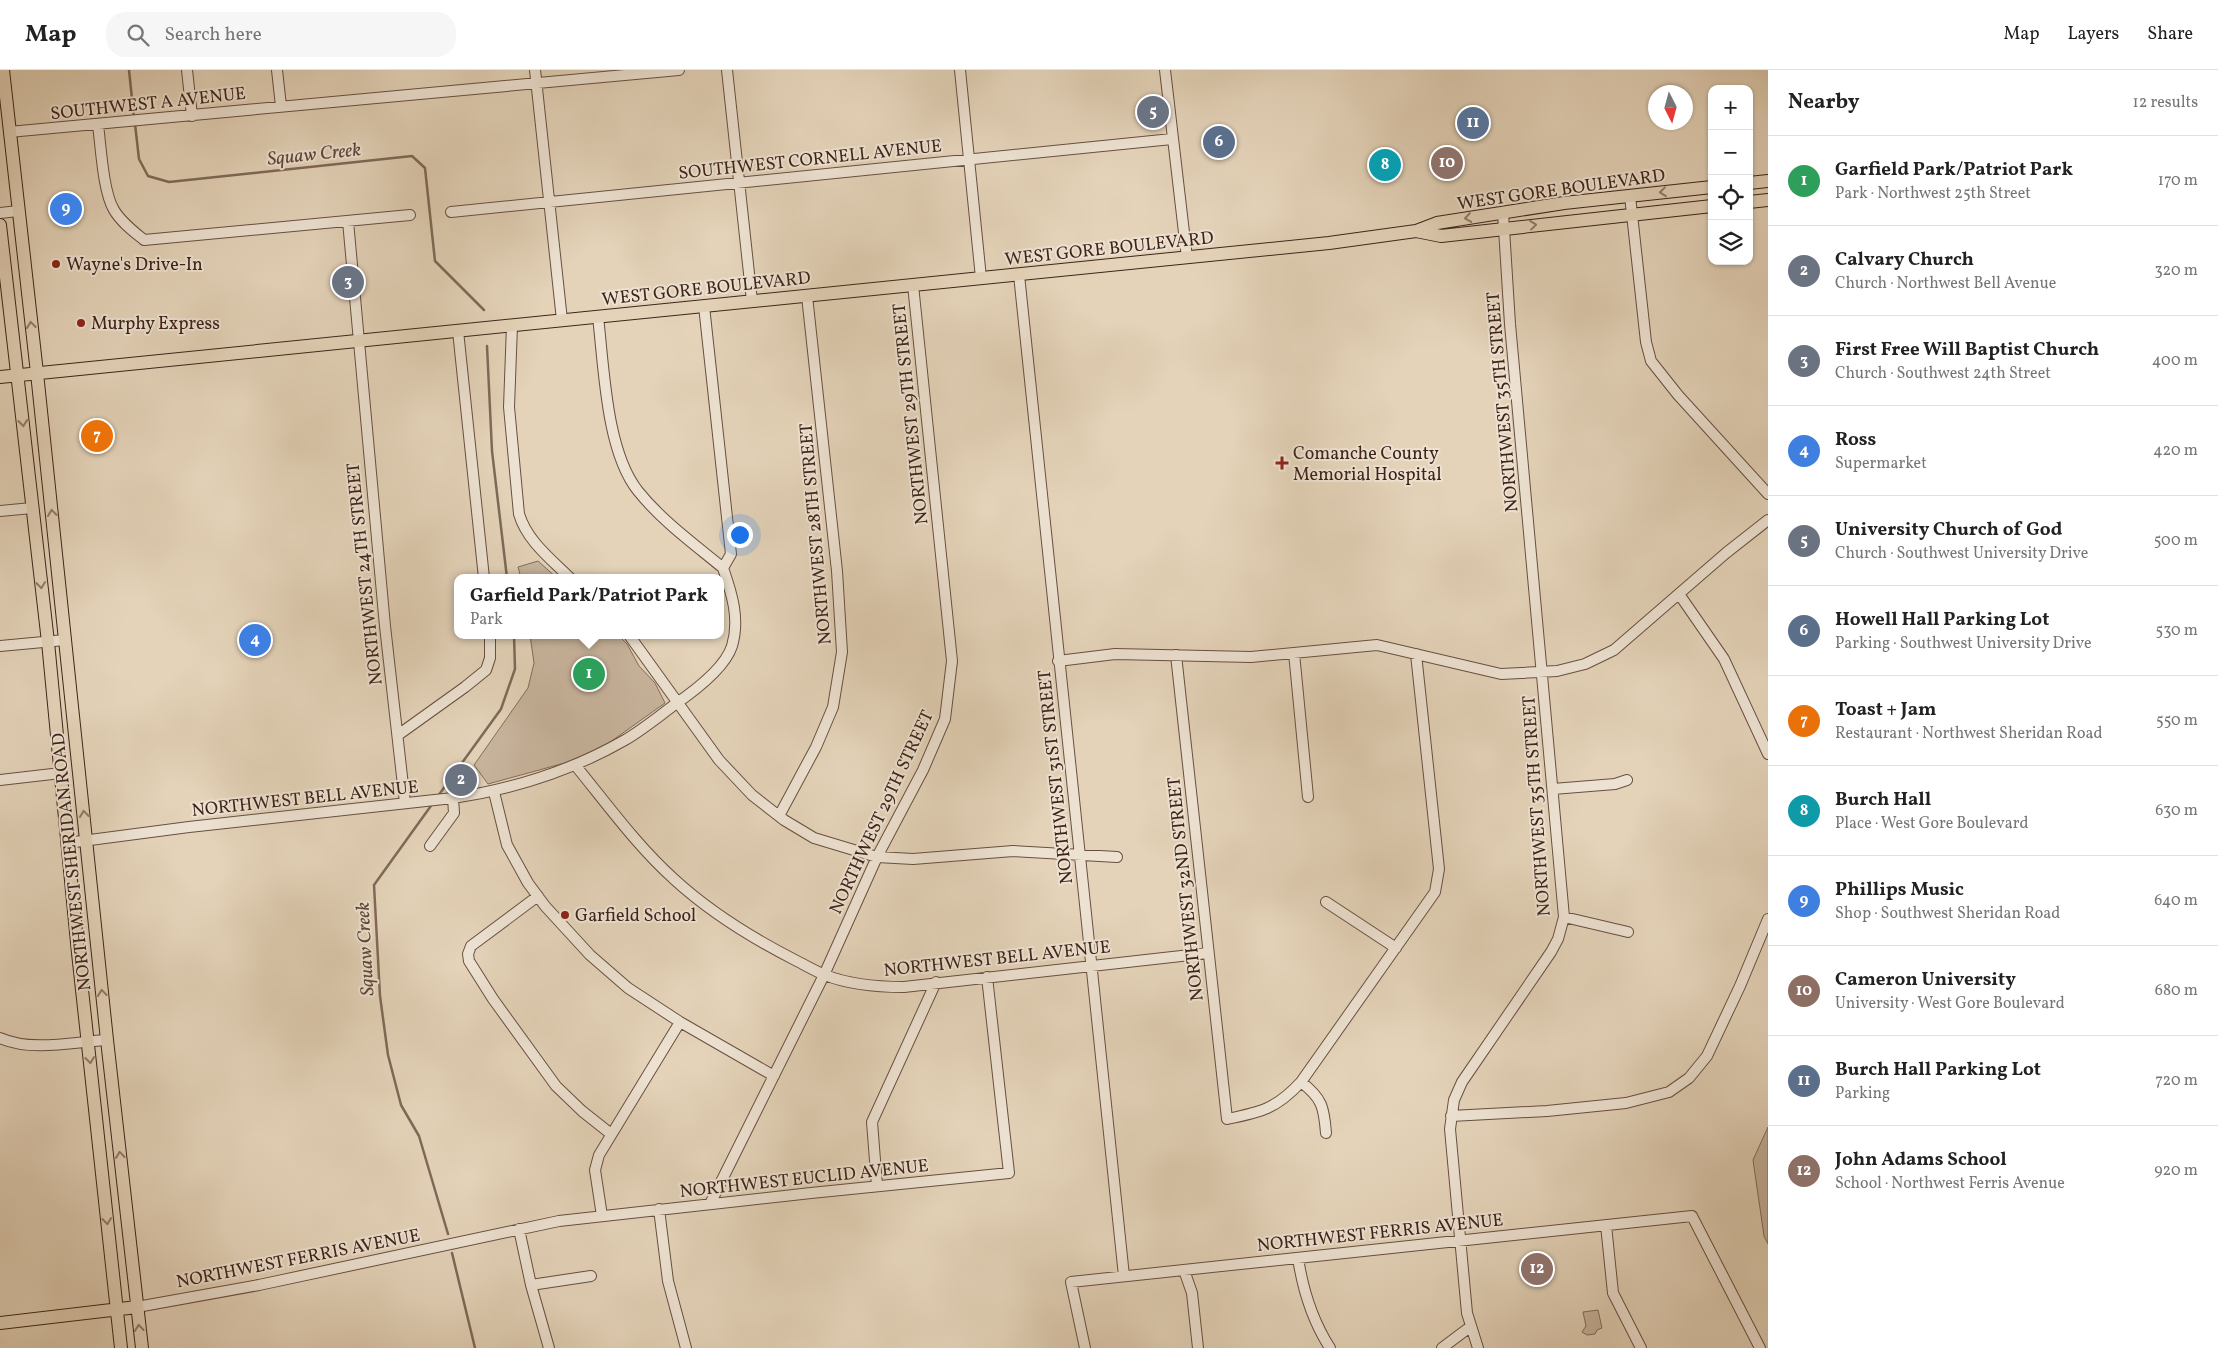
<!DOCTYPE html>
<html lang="en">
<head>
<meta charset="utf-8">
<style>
  :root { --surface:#fff; --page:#f6f6f6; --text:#222; --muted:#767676; --line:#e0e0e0; --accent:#1a73e8 }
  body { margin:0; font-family:Vollkorn,serif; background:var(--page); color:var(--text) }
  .controls { position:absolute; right:15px; top:15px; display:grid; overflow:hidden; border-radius:10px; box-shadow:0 1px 4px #0004 }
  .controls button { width:45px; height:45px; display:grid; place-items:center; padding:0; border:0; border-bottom:1px solid var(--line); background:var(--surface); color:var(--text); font:25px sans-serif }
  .compass { position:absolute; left:1648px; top:15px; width:45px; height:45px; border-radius:50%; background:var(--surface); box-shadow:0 1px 4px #0004; rotate:174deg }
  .you { position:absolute; left:739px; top:464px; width:18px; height:18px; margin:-12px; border:4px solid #fff; border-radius:50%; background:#1a73e8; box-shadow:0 0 0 8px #1a73e833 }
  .badge { display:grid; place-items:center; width:32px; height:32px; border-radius:50%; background:var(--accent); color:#fff; font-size:16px; font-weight:700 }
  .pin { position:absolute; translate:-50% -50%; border:2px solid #fff; box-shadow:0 1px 5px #0006 }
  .popup { position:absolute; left:454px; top:504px; width:270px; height:65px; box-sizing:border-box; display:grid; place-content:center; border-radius:10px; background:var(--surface); filter:drop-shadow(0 1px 4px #0005); font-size:16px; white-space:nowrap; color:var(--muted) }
  .popup b { font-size:19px; color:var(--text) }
  .popup::after { content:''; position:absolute; left:50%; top:100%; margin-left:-10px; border:10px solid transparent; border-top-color:var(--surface) }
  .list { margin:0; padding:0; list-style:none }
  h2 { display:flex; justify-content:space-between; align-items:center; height:65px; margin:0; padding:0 20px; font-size:21px }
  h2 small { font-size:16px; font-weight:400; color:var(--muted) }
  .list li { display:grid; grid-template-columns:32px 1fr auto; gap:15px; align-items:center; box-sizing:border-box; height:90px; padding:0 20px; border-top:1px solid var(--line) }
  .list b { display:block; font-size:19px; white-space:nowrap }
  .list p { margin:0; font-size:16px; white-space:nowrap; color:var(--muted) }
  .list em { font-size:16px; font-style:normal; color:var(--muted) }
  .icon { flex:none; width:28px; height:28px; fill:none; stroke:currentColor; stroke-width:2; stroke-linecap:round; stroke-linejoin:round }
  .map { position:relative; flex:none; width:1768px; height:1278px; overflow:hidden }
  header { display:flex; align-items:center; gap:30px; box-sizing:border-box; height:70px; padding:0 25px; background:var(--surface); border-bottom:1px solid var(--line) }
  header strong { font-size:24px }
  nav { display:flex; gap:28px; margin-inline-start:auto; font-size:18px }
  .search { width:350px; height:45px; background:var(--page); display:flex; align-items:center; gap:12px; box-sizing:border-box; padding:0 18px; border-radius:20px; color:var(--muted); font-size:19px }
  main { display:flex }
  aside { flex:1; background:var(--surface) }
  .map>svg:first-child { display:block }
  .green { fill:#c8b59e; stroke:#836c5c }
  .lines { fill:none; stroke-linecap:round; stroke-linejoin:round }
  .stream { stroke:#806959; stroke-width:2.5 }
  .minor-casing { stroke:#684f41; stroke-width:12 }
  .major-casing { stroke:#3e2319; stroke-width:14 }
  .minor { stroke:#ede2d2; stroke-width:10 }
  .major { stroke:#e4d3b9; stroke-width:12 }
  .oneway { stroke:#917b69 }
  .poi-dot { fill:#8f2418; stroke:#ede2d2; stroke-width:2 }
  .labels { text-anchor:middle; stroke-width:4; stroke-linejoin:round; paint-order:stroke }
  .street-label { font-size:18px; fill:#3e2319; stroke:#ede2d2 }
  .poi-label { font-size:18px; fill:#3e2319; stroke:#ede2d2; text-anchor:start }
  .water-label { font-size:19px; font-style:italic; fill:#5f4639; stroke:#ede2d2 }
</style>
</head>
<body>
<header>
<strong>Map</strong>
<div class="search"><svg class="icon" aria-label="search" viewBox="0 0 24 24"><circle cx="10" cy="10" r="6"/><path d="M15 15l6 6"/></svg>Search here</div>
<nav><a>Map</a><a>Layers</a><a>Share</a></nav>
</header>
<main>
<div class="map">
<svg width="1768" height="1278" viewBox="0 0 1768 1278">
  <rect width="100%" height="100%" fill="#e4d3b9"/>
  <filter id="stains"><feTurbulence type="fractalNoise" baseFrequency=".004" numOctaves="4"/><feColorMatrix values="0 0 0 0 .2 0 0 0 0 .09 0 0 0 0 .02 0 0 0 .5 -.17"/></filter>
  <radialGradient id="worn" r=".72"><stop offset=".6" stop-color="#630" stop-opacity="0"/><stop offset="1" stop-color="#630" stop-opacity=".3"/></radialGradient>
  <!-- green -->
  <path class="green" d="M 538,491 L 557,508 L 521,508 L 518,497 Z
    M 530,565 L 618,565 L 627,574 L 639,596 L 655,613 L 665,633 L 606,675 L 572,691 L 488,714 L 474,695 L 528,618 L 534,593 Z
    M 1768,1057 L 1768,1174 L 1764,1166 L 1753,1090 Z
    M 1598,1240 L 1602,1258 L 1597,1260 L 1595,1264 L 1587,1265 L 1582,1262 L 1586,1256 L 1583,1242 Z"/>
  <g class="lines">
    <!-- stream -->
    <path class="stream" d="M 129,0 L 134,48
      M 135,54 L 139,89 L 148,106 L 169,112 L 412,86 L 425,98 L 435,191 L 484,240
      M 487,276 L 492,381 L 507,508
      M 438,726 L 501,639 L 515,599 L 514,565
      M 433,733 L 374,815 L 380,926 L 388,985 L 401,1035 L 419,1066 L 448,1164
      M 452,1183 L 475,1278"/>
    <!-- minor casing -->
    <g class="minor-casing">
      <path id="minor" d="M 187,0 L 192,46
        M 277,0 L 281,36
        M 535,0 L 562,250
        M 727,0 L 752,231
        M 960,0 L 981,208
        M 1165,0 L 1187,188
        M 98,55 C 101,77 103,122 114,140 C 121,152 133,161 144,170 L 410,145
        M 9,62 L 679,0
        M 1630,126 L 1646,272 L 1651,291 L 1678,325 L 1768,424
        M 451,142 L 1172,69
        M 0,143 L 18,141
        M 348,151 L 385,556 L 405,733
        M 1019,205 L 1124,1206
        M 598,247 C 604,297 606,381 638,421 C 662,451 694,474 723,498
        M 512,255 L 509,337 L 519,444 C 527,471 551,489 570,508
        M 458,261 L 484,508
        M 0,441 L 32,438
        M 1679,524 L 1724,589 L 1768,684
        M 629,565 L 719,690 L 752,725 L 784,750 L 814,768 L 877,787 L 913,789 L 1013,781 L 1117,787
        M 0,576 L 65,570
        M 1294,583 L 1308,727
        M 1176,585 L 1227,1049 C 1261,1042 1276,1039 1301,1012 L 1435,822 L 1439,799 L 1416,584
        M 1058,591 L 1115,584 L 1251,587 L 1377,575 L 1501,604 L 1557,601 L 1585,594 L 1614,580 L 1726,483 L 1768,450
        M 398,665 L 465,617 L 486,600 L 490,588 L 490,565
        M 575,695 C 607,734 637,776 675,810 C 710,842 752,868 795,890 C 805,895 815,901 825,905 C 850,915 877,917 904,917 L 1208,883
        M 0,710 L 61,703
        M 1553,719 L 1615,714 L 1627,710
        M 494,722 L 507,775 L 528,813 L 545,836 L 590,885 L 628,918 L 680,952 L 774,1006
        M 779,746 L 816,677 L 833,637 L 842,582 L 837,501 L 807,226
        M 67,773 L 189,757 L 453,728 C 514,719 571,701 625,670 C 642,660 658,647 674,635 C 693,622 725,598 732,576 C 740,549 732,524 723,498 L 731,484 L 704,236
        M 430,776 L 454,743 L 453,728
        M 538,826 L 471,876 L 468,884 L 469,891 L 493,929 L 556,1016 L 582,1041 L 611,1064
        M 1326,832 L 1396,878
        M 1564,847 L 1628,862
        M 0,968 C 32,982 73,972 107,970
        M 1301,1012 C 1322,1028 1324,1037 1326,1063
        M 1451,1046 L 1547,1041 L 1626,1033 L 1669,1022 L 1689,1008 L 1707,986 L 1740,916 L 1768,849
        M 877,1116 L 872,1052 L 936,912
        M 710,1134 L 824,905 L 877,787 L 923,700 L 945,649 L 952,591 L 913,215
        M 659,1139 L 668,1211 L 686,1278
        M 602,1146 L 595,1100 L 599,1085 L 680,952
        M 1606,1155 L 1613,1223 L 1641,1278
        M 519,1159 L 531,1215 L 549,1278
        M 1298,1188 C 1303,1221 1312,1250 1330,1278
        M 1184,1200 L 1192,1223 L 1198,1278
        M 531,1215 L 591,1206
        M 137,1237 L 259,1215 L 559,1151 L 811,1123 L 1009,1103 L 987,907
        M 1085,1278 L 1071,1212 L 1692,1146 L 1760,1278
        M 1442,1278 L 1470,1257
        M 1478,1278 L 1467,1243 L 1450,1059 L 1454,1030 L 1462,1012 L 1551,882 L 1558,869 L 1564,847 L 1510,254 L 1503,143"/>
    </g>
    <!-- major casing -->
    <g class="major-casing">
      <path id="major" d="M 3,0 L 37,303 L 107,970 L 142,1278
        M 1749,113 L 1768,111
        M 1749,132 L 1768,130
        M 0,155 L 48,572 L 78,883 L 121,1278
        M 1416,161 L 1441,166 L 1712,136
        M 0,307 L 1329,173 L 1416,161 L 1437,153 L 1564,133 L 1712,117
        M 0,1253 L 137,1237"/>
    </g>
    <!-- minor -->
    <use href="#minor" class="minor"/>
    <!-- major -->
    <use href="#major" class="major"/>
  </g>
  <!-- one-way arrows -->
  <defs><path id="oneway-chevron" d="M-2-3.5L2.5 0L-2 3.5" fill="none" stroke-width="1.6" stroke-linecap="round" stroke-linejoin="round" transform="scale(1.25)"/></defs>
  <g class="oneway">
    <use href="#oneway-chevron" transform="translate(1663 122) rotate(174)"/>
    <use href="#oneway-chevron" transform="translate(1468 148) rotate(171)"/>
    <use href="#oneway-chevron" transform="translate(1533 155) rotate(-6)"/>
    <use href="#oneway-chevron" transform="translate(31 255) rotate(-97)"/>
    <use href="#oneway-chevron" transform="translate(23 353) rotate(84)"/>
    <use href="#oneway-chevron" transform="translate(52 443) rotate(-96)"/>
    <use href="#oneway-chevron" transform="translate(41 515) rotate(84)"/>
    <use href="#oneway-chevron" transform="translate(84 744) rotate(-96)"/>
    <use href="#oneway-chevron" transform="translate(102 923) rotate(-96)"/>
    <use href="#oneway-chevron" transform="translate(90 990) rotate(84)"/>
    <use href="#oneway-chevron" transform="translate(120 1085) rotate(-96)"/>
    <use href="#oneway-chevron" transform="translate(107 1151) rotate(84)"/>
    <use href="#oneway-chevron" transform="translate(139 1258) rotate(-96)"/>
  </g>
  <!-- markers -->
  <g class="poi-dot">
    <circle cx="56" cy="194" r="5"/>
    <circle cx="81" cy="253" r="5"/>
    <path d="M1279.5 385.5h5v5h5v5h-5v5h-5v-5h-5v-5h5z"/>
    <circle cx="565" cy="845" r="5"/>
  </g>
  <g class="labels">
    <!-- street labels -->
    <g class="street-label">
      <text transform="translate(148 33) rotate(-6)" y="6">SOUTHWEST A AVENUE</text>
      <text transform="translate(810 89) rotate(-6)" y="6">SOUTHWEST CORNELL AVENUE</text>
      <text transform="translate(1561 119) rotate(-8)" y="6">WEST GORE BOULEVARD</text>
      <text transform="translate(1109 178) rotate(-6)" y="6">WEST GORE BOULEVARD</text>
      <text transform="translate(706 218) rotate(-6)" y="6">WEST GORE BOULEVARD</text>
      <text transform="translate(1502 332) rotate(-95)" y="6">NORTHWEST 35TH STREET</text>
      <text transform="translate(910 344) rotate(-96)" y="6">NORTHWEST 29TH STREET</text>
      <text transform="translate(815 464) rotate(-95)" y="6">NORTHWEST 28TH STREET</text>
      <text transform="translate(364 504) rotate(-96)" y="6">NORTHWEST 24TH STREET</text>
      <text transform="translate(1055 707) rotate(-96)" y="6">NORTHWEST 31ST STREET</text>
      <text transform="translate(305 728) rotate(-6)" y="6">NORTHWEST BELL AVENUE</text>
      <text transform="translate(1536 736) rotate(-94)" y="6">NORTHWEST 35TH STREET</text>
      <text transform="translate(881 742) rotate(-65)" y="6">NORTHWEST 29TH STREET</text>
      <text transform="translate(71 792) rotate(-96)" y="6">NORTHWEST SHERIDAN ROAD</text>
      <text transform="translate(1185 819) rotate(-96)" y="6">NORTHWEST 32ND STREET</text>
      <text transform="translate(997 888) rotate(-6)" y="6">NORTHWEST BELL AVENUE</text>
      <text transform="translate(804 1108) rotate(-6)" y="6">NORTHWEST EUCLID AVENUE</text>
      <text transform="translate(1380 1162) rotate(-6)" y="6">NORTHWEST FERRIS AVENUE</text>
      <text transform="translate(298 1188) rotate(-11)" y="6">NORTHWEST FERRIS AVENUE</text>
    </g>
    <!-- poi labels -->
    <g class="poi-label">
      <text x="66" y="200">Wayne's Drive-In</text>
      <text x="91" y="259">Murphy Express</text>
      <text x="1293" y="389">Comanche County<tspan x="1293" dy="21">Memorial Hospital</tspan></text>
      <text x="575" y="851">Garfield School</text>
    </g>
    <!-- water labels -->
    <g class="water-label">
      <text transform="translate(314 83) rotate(-6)" y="7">Squaw Creek</text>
      <text transform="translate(364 879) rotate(-93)" y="7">Squaw Creek</text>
    </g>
  </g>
  <rect width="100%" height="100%" filter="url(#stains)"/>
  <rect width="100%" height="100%" fill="url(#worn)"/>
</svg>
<div class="controls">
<button>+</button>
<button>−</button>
<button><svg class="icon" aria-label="locate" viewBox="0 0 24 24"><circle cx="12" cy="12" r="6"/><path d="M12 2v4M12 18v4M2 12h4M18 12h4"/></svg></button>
<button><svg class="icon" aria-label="layers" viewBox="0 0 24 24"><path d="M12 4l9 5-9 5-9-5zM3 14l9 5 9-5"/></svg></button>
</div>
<svg class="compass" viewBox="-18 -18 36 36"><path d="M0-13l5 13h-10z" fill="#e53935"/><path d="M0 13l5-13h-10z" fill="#767676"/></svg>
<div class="you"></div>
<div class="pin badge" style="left:589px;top:604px;background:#2e9e5b">1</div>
<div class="popup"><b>Garfield Park/Patriot Park</b>Park</div>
<div class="pin badge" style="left:461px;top:710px;background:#6b7280">2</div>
<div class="pin badge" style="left:348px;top:212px;background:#6b7280">3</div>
<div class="pin badge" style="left:255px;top:570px;background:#3f7fe0">4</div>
<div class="pin badge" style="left:1153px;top:42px;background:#6b7280">5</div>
<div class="pin badge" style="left:1219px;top:72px;background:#5c6f8a">6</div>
<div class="pin badge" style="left:97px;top:366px;background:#e8710a">7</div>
<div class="pin badge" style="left:1385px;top:95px;background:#0f9aa8">8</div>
<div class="pin badge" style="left:66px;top:139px;background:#3f7fe0">9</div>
<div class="pin badge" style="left:1447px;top:93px;background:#8d6e63">10</div>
<div class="pin badge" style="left:1473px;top:53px;background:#5c6f8a">11</div>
<div class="pin badge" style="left:1537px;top:1199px;background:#8d6e63">12</div>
</div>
<aside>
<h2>Nearby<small>12 results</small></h2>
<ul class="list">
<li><span class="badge" style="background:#2e9e5b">1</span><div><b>Garfield Park/Patriot Park</b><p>Park · Northwest 25th Street</p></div><em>170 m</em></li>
<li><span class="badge" style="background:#6b7280">2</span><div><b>Calvary Church</b><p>Church · Northwest Bell Avenue</p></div><em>320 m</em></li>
<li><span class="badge" style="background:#6b7280">3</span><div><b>First Free Will Baptist Church</b><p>Church · Southwest 24th Street</p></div><em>400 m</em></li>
<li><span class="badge" style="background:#3f7fe0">4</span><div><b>Ross</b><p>Supermarket</p></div><em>420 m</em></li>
<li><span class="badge" style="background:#6b7280">5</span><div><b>University Church of God</b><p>Church · Southwest University Drive</p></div><em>500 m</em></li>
<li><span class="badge" style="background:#5c6f8a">6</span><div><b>Howell Hall Parking Lot</b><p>Parking · Southwest University Drive</p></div><em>530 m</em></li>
<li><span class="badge" style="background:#e8710a">7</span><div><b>Toast + Jam</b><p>Restaurant · Northwest Sheridan Road</p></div><em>550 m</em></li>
<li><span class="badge" style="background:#0f9aa8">8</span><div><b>Burch Hall</b><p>Place · West Gore Boulevard</p></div><em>630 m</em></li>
<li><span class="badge" style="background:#3f7fe0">9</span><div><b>Phillips Music</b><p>Shop · Southwest Sheridan Road</p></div><em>640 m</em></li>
<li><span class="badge" style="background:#8d6e63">10</span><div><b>Cameron University</b><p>University · West Gore Boulevard</p></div><em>680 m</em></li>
<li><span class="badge" style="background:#5c6f8a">11</span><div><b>Burch Hall Parking Lot</b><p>Parking</p></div><em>720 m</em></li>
<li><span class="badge" style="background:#8d6e63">12</span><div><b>John Adams School</b><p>School · Northwest Ferris Avenue</p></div><em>920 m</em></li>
</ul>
</aside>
</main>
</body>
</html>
